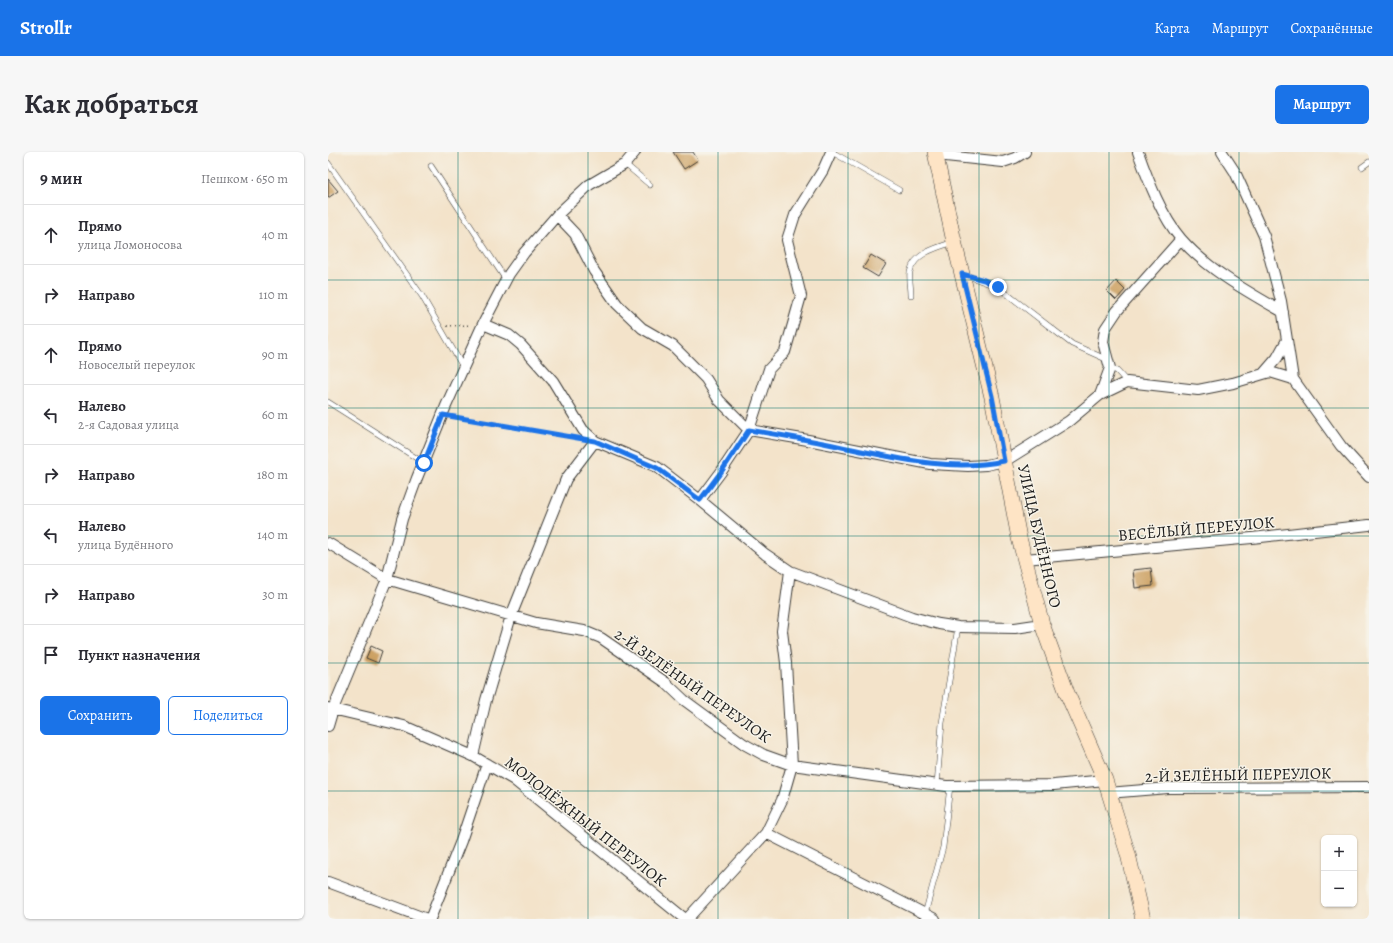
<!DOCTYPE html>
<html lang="ru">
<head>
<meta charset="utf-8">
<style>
  :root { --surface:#fff; --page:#f7f7f7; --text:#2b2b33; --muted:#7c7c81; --line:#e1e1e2; --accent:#1a73e8 }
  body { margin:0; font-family:Alegreya,serif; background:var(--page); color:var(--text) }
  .controls { position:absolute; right:12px; bottom:12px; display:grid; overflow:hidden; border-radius:6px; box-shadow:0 1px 3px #0004 }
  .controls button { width:36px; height:36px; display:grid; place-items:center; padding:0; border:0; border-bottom:1px solid var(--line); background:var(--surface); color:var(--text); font:20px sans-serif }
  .stop { position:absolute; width:12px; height:12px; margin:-9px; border:3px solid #1a73e8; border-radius:50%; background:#fff }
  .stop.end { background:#1a73e8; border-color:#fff; box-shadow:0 1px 4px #0008 }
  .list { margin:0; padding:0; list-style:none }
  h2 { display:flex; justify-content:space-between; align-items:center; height:52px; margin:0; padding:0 16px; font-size:17px }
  h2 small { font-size:13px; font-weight:400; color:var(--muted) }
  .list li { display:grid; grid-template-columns:26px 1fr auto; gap:12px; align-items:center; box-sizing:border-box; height:60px; padding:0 16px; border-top:1px solid var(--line) }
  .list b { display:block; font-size:15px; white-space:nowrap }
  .list p { margin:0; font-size:13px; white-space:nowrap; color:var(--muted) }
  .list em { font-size:13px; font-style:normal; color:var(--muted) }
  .actions { display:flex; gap:8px; padding:12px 16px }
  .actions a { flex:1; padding:9px 0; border:1px solid var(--accent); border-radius:6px; text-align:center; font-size:14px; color:var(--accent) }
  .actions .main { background:var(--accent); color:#fff }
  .icon { flex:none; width:22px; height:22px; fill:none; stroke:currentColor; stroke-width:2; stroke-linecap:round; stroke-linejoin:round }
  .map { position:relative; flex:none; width:1041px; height:767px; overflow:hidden; border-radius:6px }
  header { display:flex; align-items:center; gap:24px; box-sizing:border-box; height:56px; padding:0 20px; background:var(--accent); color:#fff }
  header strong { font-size:19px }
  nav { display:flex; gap:22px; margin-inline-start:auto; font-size:14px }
  .intro { display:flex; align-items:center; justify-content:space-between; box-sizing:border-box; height:96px; padding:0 24px }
  h1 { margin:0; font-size:28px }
  .button { padding:10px 18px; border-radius:6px; background:var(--accent); color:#fff; font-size:14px; font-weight:700 }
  main { display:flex; gap:24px; padding:0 24px }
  aside { flex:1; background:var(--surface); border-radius:6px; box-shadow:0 1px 3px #0004 }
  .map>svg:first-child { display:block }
  .building { fill:#cca062 }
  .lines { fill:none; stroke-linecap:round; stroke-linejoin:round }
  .lane-casing { stroke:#3c3a36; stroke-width:6 }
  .street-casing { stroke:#3c3a36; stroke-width:12 }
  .secondary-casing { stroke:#3c3a36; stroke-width:16 }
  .path { stroke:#3c3a36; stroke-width:1.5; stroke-dasharray:1 3; stroke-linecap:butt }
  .lane { stroke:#fff; stroke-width:5 }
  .street { stroke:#fff; stroke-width:10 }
  .secondary { stroke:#fee4c5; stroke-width:15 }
  .route { stroke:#1a73e8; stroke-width:5 }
  .grid { fill:none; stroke:#0f766e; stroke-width:1; stroke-opacity:0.55 }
  .labels { text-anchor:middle; stroke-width:3; stroke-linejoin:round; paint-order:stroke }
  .street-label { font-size:16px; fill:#1c1c1c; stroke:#f7f3e8 }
</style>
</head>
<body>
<header>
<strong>Strollr</strong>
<nav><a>Карта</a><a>Маршрут</a><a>Сохранённые</a></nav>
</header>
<div class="intro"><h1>Как добраться</h1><a class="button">Маршрут</a></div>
<main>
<aside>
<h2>9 мин<small>Пешком · 650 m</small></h2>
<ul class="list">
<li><svg class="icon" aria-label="ahead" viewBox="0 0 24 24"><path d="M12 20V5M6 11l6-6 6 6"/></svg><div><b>Прямо</b><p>улица Ломоносова</p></div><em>40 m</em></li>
<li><svg class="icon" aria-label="right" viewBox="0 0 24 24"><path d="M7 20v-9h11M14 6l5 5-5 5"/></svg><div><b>Направо</b></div><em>110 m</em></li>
<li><svg class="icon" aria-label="ahead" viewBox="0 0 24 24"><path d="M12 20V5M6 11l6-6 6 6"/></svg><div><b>Прямо</b><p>Новоселый переулок</p></div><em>90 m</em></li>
<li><svg class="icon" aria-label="left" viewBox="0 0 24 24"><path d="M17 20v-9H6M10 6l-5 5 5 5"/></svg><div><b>Налево</b><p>2-я Садовая улица</p></div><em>60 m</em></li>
<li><svg class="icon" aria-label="right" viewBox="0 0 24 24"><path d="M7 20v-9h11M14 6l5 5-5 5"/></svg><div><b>Направо</b></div><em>180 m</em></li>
<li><svg class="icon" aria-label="left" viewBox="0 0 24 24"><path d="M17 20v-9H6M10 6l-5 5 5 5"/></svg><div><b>Налево</b><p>улица Будённого</p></div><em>140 m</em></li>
<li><svg class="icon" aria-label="right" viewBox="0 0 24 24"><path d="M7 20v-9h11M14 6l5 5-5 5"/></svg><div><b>Направо</b></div><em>30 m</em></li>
<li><svg class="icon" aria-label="arrive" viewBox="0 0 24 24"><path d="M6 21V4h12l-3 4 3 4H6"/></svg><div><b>Пункт назначения</b></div></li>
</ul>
<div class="actions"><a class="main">Сохранить</a><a>Поделиться</a></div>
</aside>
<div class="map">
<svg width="1041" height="767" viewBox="0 0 1041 767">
  <rect width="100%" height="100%" fill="#f7f3e8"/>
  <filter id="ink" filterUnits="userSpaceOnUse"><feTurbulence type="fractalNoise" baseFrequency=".025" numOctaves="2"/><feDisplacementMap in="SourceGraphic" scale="8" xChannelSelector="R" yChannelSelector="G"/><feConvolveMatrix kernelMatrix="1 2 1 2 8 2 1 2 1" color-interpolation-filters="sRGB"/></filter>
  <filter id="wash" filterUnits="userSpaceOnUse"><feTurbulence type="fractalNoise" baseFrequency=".012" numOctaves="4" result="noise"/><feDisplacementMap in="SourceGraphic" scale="16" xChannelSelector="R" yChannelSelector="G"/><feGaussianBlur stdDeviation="0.9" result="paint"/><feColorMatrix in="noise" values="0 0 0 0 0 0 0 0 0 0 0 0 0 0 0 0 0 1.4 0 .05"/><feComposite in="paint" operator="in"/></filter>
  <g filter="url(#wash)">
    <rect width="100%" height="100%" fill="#f3e3ca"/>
    <g id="blocks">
      <!-- building -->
      <path class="building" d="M 345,0 L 365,0 L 370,8 L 356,17 Z
        M 0,27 L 10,39 L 0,46 Z
        M 543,103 L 558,112 L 550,125 L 535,116 Z
        M 788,129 L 797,138 L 788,148 L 779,139 Z
        M 823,416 L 825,434 L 807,436 L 805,418 Z
        M 43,494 L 54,499 L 50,511 L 38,506 Z"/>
    </g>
  </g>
  <g filter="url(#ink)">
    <use href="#blocks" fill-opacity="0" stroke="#3c3a36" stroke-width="1"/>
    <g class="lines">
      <!-- lane casing -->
      <g class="lane-casing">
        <path id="lane" d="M 504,0 L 571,38
          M 0,11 L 94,144 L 135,215
          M 297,12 L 322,33
          M 103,14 L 178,128
          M 1034,15 L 1041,10
          M 637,123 L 670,135 L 744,192 L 780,208
          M 583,143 C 583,136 581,127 582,120 C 586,101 610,95 626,90
          M 782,216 L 789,219 L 799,230
          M 0,250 L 96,311
          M 609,633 L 614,571 L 630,475
          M 597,762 L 615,695 L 622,634"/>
      </g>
      <!-- street casing -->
      <g class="street-casing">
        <path id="street" d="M 810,0 C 820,28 834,65 853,87 C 880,118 920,140 955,160
          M 894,0 L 907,20 L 936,84 L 953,149 L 965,227 L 1013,294 L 1041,325
          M 608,3 L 675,10 L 687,6 L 697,0
          M 229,63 L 247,82 L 266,119 L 289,152 L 314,176 L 345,194 L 378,227 L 391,248 L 421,278 L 480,288 L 602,312 L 640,314 L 658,313 L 677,309 L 741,269 L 772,243 L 799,230 L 870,238 L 905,231 L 942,220 L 965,227
          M 155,172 L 181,183 L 193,193 L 225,229 L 255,278 L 267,289 L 329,315 L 372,348 L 437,402 L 462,419 L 584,465 L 611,472 L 630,475 L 687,476 L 714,472
          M 936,221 L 949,206 L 959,188
          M 772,243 L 782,216 L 775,190 L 777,177 L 789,159 L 853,87
          M 372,348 L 393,320 L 421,278 L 441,217 L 457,200 L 473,144 L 459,88 L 467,63 L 495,18 L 503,0
          M 0,391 L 59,427 L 208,471 L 256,479 L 273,486 L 337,530 L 356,548 L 416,592 L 436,603 L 464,613 L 618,634 L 726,633 L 777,628
          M 697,407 L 924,386 L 1041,373
          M 0,556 L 76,574 L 145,604 L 186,628 L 357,767
          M 0,574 L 5,557 L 59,427 L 74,367 L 89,326 L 118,254 L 155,172 L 181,122 L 196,101 L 229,63 L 261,33 L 297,12 L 307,0
          M 145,604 L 158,548 L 183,464 L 238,327 L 267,289
          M 780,641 L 840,636 L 1041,635
          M 438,681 L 607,767
          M 0,730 L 99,767
          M 102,767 L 133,689 L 159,612
          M 359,767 L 438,681 L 454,648 L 464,613 L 458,511 L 454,479 L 462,419"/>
      </g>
      <!-- secondary casing -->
      <g class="secondary-casing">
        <path id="secondary" d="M 607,0 L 625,85 L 664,245 L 691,386 L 714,472 L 739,541 L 777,628 L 800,702 L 815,767"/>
      </g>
      <!-- path -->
      <path class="path" d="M 119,174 L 143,173
        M 125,265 L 249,286"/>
      <!-- lane -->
      <use href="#lane" class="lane"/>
      <!-- street -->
      <use href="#street" class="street"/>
      <!-- secondary -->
      <use href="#secondary" class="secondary"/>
    </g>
  </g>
  <g class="lines" filter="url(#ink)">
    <!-- route -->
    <path class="route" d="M 96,311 L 115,263 L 267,289 L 329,316 L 372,348 L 393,320 L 421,278 C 452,283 483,288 514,295 C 568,306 621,320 676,309 L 664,244 L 634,122 L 656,128 L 670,135"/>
  </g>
  <!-- grid -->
  <path class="grid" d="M 130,0 L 130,767M 260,0 L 260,767M 390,0 L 390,767M 520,0 L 520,767M 651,0 L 651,767M 781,0 L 781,767M 911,0 L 911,767M 0,128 L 1041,128M 0,256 L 1041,256M 0,384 L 1041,384M 0,511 L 1041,511M 0,639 L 1041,639"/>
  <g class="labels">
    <!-- street labels -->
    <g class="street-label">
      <text transform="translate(868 376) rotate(-5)" y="6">ВЕСЁЛЫЙ ПЕРЕУЛОК</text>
      <text transform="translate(712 384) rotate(77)" y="6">УЛИЦА БУДЁННОГО</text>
      <text transform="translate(365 533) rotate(35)" y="6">2-Й ЗЕЛЁНЫЙ ПЕРЕУЛОК</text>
      <text transform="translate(910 622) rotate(-1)" y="6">2-Й ЗЕЛЁНЫЙ ПЕРЕУЛОК</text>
      <text transform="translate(258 669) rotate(38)" y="6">МОЛОДЁЖНЫЙ ПЕРЕУЛОК</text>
    </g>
  </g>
</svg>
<div class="controls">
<button>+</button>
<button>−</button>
</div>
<div class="stop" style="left:96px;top:311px"></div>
<div class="stop end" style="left:670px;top:135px"></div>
</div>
</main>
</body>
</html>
